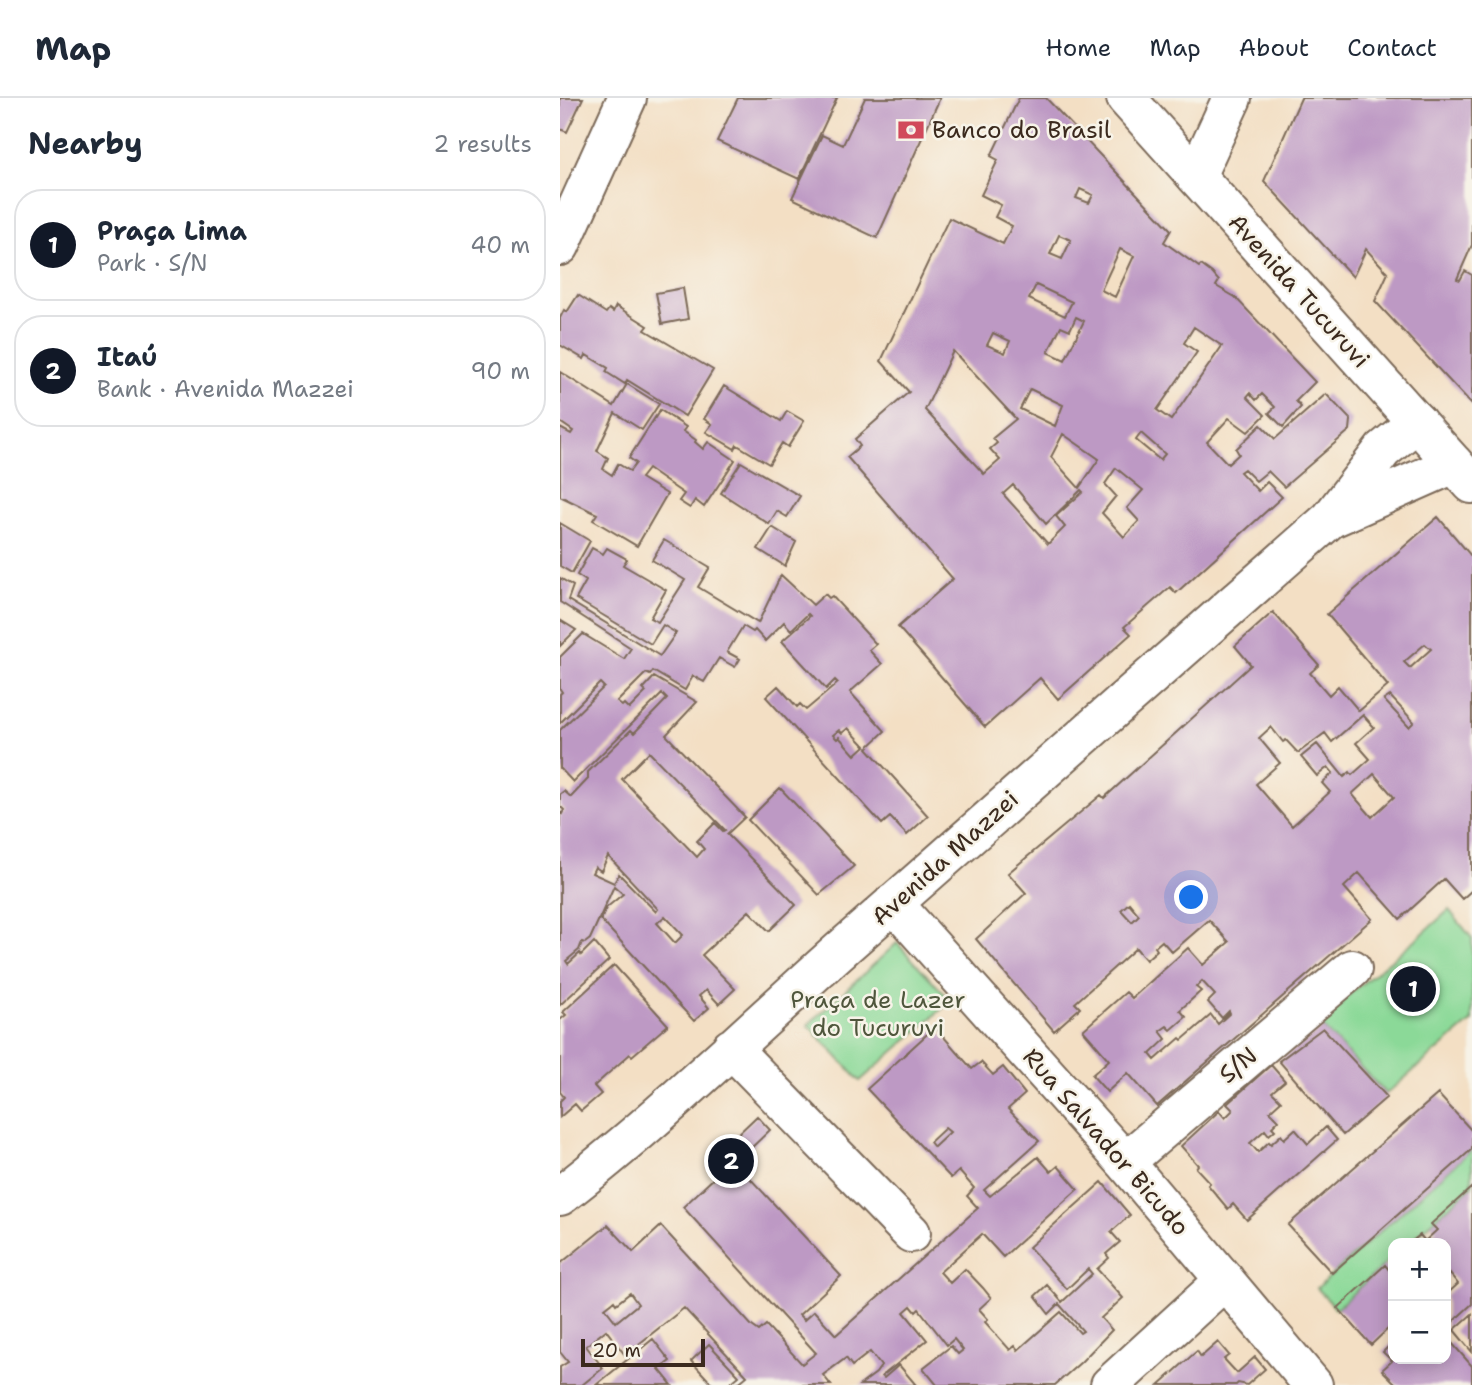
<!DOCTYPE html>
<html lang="en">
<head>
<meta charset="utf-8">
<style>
  :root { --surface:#fff; --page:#f2f2f3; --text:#1f2937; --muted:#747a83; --line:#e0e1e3; --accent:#111827 }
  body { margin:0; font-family:"Shantell Sans",sans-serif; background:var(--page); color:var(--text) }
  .controls { position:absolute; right:21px; bottom:21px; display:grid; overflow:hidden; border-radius:14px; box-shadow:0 4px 18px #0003 }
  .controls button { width:63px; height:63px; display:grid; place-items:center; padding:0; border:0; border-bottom:2px solid var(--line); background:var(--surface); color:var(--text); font:35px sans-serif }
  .scale { position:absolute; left:21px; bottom:18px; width:124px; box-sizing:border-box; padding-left:7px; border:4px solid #3b2a1e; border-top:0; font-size:19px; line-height:24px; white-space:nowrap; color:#3b2a1e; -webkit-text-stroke:5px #f7f3e8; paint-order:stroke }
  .you { position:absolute; left:632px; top:800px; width:24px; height:24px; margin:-18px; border:5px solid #fff; border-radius:50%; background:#1a73e8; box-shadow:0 0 0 10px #1a73e833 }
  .badge { display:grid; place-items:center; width:46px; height:46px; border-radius:50%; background:var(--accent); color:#fff; font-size:23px; font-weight:700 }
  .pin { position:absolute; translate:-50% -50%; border:4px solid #fff; box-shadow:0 2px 7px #0006 }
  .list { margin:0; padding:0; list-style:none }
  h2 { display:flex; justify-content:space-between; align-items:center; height:91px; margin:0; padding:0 28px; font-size:30px }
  h2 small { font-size:23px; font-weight:400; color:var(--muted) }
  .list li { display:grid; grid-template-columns:46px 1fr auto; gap:21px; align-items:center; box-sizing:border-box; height:112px; margin:0 14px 14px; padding:0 14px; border:2px solid var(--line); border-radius:28px }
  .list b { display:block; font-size:26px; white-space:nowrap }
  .list p { margin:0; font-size:23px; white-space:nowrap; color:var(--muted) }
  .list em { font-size:23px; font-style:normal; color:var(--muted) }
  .map { position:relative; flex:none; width:912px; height:1287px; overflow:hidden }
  header { display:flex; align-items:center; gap:42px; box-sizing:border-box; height:98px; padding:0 35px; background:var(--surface); border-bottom:2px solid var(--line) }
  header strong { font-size:33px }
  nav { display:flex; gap:38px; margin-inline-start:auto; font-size:24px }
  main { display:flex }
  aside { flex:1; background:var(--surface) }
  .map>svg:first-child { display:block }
  .green { fill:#8bd998; stroke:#63825b; stroke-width:2 }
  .building { fill:#bd99c4; fill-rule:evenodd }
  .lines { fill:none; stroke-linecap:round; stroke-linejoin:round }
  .minor-casing { stroke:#7b6958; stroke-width:42 }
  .major-casing { stroke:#7b6958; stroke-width:42 }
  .minor { stroke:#fff; stroke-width:38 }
  .major { stroke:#fff; stroke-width:38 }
  .labels { text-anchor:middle; stroke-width:5; stroke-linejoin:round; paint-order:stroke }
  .poi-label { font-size:24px; fill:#3b2a1e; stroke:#f7f3e8; text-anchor:start }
  .street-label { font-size:24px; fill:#3b2a1e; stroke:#f7f3e8 }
  .park-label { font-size:24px; fill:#4f563c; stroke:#f7f3e8 }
</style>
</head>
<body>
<header>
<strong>Map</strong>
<nav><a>Home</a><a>Map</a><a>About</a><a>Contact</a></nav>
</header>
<main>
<aside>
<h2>Nearby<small>2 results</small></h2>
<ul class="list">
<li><span class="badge">1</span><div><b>Praça Lima</b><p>Park · S/N</p></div><em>40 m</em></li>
<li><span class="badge">2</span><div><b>Itaú</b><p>Bank · Avenida Mazzei</p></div><em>90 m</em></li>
</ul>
</aside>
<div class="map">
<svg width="912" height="1287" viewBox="0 0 912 1287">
  <rect width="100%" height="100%" fill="#f7f3e8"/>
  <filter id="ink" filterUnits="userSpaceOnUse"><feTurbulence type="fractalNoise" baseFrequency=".0143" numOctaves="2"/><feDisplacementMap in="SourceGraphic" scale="14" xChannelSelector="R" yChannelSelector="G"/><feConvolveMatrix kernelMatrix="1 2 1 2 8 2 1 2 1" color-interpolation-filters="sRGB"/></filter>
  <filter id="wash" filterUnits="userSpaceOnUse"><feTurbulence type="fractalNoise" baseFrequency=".00686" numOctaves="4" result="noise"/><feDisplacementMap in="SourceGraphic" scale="28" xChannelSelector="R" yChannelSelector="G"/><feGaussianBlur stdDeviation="1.57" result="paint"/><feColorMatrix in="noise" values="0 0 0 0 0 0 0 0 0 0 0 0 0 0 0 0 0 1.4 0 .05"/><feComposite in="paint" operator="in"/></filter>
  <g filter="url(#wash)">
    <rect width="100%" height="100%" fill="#f3dfc4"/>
    <!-- green -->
    <path class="green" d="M 889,812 L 912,840 L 912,923 L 826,996 L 763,930 L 758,922 L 860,838 Z
      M 337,845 L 391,903 L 300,983 L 248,927 Z
      M 912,1051 L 912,1088 L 849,1145 L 833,1145 L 833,1159 L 776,1211 L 757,1190 Z"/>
    <g id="blocks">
      <!-- building -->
      <path class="building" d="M 0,0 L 23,0 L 7,34 L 0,31 Z
        M 178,0 L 277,0 L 239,81 L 157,43 Z
        M 305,0 L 380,0 L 317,140 L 232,100 L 262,37 L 283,47 Z
        M 459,0 L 486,0 L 611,132 L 604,144 L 639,169 L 641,167 L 652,175 L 659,183 L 656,188 L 675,199 L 755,284 L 736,303 L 741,309 L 723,329 L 709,315 L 715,309 L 702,296 L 696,302 L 690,295 L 687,299 L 705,317 L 688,334 L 669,320 L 647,344 L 668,366 L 679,356 L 676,351 L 701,327 L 715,341 L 766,296 L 791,322 L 790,332 L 724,389 L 708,373 L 696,383 L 684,371 L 680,374 L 698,393 L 707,384 L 722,399 L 616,495 L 610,489 L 564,529 L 571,536 L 498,601 L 480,580 L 425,629 L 338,529 L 393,481 L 287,359 L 300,348 L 295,341 L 349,294 L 321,263 L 389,120 L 443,146 L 452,128 L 435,119 L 441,107 L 421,97 L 438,62 L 431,58 ZM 520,91 L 533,97 L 529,105 L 516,100 ZM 499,137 L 511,142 L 502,161 L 490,156 ZM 560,151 L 574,158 L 555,199 L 541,192 ZM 476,187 L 512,204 L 505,218 L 469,201 ZM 516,219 L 524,223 L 505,262 L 488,254 L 501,228 L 510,232 ZM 634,229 L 662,248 L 611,322 L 597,312 L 637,254 L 624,245 ZM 433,235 L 450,243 L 445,255 L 427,247 ZM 393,253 L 456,321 L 433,340 L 437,345 L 430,351 L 440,362 L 424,376 L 365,312 ZM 470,291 L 503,307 L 495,328 L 460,311 ZM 581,335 L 605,356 L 600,362 L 576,342 ZM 503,336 L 539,361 L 519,390 L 491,359 ZM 556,370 L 583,392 L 567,410 L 579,423 L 564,439 L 542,415 L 556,398 L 545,386 ZM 453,387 L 486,426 L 521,392 L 523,394 L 496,418 L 505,429 L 488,446 L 443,396 Z
        M 741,0 L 912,0 L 912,147 L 897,181 L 900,182 L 905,173 L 912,177 L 912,307 L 815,203 L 828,175 L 806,151 L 793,179 L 704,83 Z
        M 123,190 L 128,221 L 102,226 L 96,195 Z
        M 18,197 L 46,215 L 49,211 L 53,214 L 56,208 L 88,228 L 85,232 L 153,272 L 125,318 L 67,282 L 65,286 L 46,274 L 48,270 L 26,257 L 24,261 L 0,247 L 0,220 L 4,212 L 7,214 Z
        M 0,274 L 54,308 L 67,286 L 99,306 L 82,332 L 55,315 L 37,353 L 48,360 L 43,371 L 52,377 L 58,366 L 70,373 L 76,365 L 69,360 L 100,312 L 126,329 L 123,333 L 136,342 L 135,344 L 143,351 L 148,344 L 175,362 L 144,409 L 135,402 L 130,410 L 119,403 L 124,396 L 88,371 L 81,380 L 107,396 L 77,448 L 33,422 L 37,416 L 0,398 L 0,330 L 11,336 L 13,333 L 0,324 Z
        M 164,288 L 221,323 L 227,313 L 244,323 L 228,349 L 222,345 L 209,366 L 177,347 L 175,351 L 146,334 L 152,326 L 144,321 Z
        M 181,364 L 240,398 L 227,419 L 217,413 L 209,426 L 161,395 Z
        M 878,419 L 912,459 L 912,792 L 902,801 L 884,781 L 840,821 L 799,775 L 784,789 L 812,821 L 597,1008 L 568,975 L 547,994 L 532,977 L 549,962 L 523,932 L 566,894 L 572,900 L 628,850 L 643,867 L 669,844 L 649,822 L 612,854 L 602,843 L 595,849 L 597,852 L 586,862 L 576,850 L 515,905 L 520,910 L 494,933 L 416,841 L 466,795 L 448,775 L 541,697 L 544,700 L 691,567 L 675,548 L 713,514 L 759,567 L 750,575 L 769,597 L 778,588 L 799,613 L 828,588 L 767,516 ZM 865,546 L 871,551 L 850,570 L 844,564 ZM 830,598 L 854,624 L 849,629 L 824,602 ZM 803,617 L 814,629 L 796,645 L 810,661 L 792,677 L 790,674 L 784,679 L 757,646 L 741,659 L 757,678 L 768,669 L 773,675 L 762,685 L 770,694 L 732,728 L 696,686 L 720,665 L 699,640 L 711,629 L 723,644 L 726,642 L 738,655 L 765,635 L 772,644 ZM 814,676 L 834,699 L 812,719 L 792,696 ZM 569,805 L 579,817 L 572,824 L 561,812 ZM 642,883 L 655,897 L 648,904 L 662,920 L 669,913 L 670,915 L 658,926 L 651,917 L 622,942 L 620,940 L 595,962 L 590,956 L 606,941 L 600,933 L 607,928 L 611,932 L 626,919 L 620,912 L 641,893 L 636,889 Z
        M 0,425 L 30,443 L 12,475 L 0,468 Z
        M 212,429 L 236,444 L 225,468 L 198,451 Z
        M 104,442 L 150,469 L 138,489 L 198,525 L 221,477 L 253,507 L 265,496 L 269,500 L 272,498 L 316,546 L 309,552 L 322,566 L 290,594 L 325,633 L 307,650 L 368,718 L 347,737 L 330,719 L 322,726 L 206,599 L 218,588 L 237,609 L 240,606 L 246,612 L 278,585 L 275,582 L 266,591 L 222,543 L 250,518 L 248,516 L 231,532 L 224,524 L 205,543 L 195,532 L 193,534 L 183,528 L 167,554 L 180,561 L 177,566 L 175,569 L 159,560 L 144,584 L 133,578 L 125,592 L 93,573 L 90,577 L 86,575 L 57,604 L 62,608 L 64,606 L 69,611 L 86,594 L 83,591 L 94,579 L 137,604 L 106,637 L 185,719 L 167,736 L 236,807 L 209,833 L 189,813 L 142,857 L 175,891 L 159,906 L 146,892 L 139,898 L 149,910 L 134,923 L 41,822 L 46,810 L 63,796 L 54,788 L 30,841 L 25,845 L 22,844 L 19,852 L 6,863 L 8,866 L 20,855 L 21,857 L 34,844 L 49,862 L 0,907 L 0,714 L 2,716 L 4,712 L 0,708 L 0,696 L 4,693 L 11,699 L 28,681 L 28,674 L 71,632 L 74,635 L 107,601 L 102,596 L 13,684 L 0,670 L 0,632 L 44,589 L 40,585 L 0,625 L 0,596 L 2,594 L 0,591 L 0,559 L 23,536 L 64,561 L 71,550 L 0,504 L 0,480 L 13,488 L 8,502 L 100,558 L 116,535 L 103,527 L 91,546 L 16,501 L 26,483 L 17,477 L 32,450 L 43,456 L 47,450 L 67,461 L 63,467 L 106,492 L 90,520 L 98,524 L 125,482 L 92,462 ZM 288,630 L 305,648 L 295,657 L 279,639 L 277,641 L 273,637 L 279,632 L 282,635 ZM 89,654 L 165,732 L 163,733 L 155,725 L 137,743 L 144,751 L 137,759 L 62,681 ZM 48,758 L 98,811 L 96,814 L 59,776 L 54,785 L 32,775 L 35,769 L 41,773 ZM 105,818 L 123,837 L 115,845 L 97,825 Z
        M 0,522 L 16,532 L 0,548 Z
        M 220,690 L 294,768 L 259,797 L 188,722 Z
        M 54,867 L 108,927 L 72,958 L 70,956 L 34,988 L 41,996 L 21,1013 L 15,1006 L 0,1019 L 0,1003 L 4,999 L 0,994 L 0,922 L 6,917 L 3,914 Z
        M 375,929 L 412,971 L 421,964 L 433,977 L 443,969 L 465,996 L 448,1011 L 479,1043 L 424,1092 L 430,1098 L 478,1059 L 491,1074 L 498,1068 L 518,1091 L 443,1159 L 422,1136 L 380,1174 L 390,1185 L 405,1171 L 423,1190 L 431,1200 L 419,1211 L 428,1221 L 425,1224 L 450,1252 L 455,1248 L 458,1252 L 501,1214 L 520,1235 L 523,1233 L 499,1206 L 489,1216 L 475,1198 L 487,1187 L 502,1204 L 532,1176 L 528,1171 L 507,1191 L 469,1149 L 542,1084 L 570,1117 L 551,1134 L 560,1144 L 546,1156 L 549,1160 L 537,1171 L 563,1200 L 541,1220 L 552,1232 L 521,1264 L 495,1287 L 377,1287 L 363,1270 L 391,1248 L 398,1256 L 403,1252 L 394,1241 L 387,1247 L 359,1211 L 356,1214 L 351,1208 L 344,1214 L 367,1242 L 322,1278 L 324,1280 L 339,1267 L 356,1287 L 300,1287 L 316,1275 L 321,1268 L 310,1254 L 292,1268 L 286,1260 L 263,1277 L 271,1287 L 176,1287 L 187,1278 L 124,1210 L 65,1257 L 46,1232 L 26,1248 L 43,1270 L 22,1287 L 0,1287 L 0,1269 L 8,1264 L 0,1254 L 0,1166 L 48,1127 L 73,1154 L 101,1128 L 192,1228 L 199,1233 L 206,1227 L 242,1266 L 256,1255 L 123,1109 L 173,1062 L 281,1178 L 239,1217 L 244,1222 L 254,1213 L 276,1237 L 418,1110 L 407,1098 L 414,1090 L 399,1073 L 391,1080 L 307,991 ZM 385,1030 L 390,1034 L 374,1049 L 370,1044 ZM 70,1195 L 78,1206 L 56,1224 L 45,1210 L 54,1203 L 56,1206 Z
        M 763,930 L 827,999 L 783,1037 L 719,963 Z
        M 711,967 L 725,983 L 712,994 L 721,1003 L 710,1013 L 719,1022 L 712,1029 L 715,1032 L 709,1037 L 705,1032 L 690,1045 L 698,1054 L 709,1044 L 711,1046 L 721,1037 L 724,1041 L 735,1031 L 748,1046 L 766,1029 L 777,1042 L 687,1122 L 673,1106 L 668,1111 L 648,1087 L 650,1085 L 636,1070 L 638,1067 L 621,1048 L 659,1013 L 665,1020 L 673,1012 L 667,1006 Z
        M 878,996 L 912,1033 L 912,1051 L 772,1175 L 728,1127 Z
        M 197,1018 L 210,1032 L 189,1052 L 176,1038 Z
        M 912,1089 L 912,1206 L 886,1230 L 886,1197 L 898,1186 L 890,1176 L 886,1179 L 886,1145 L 850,1145 L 860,1137 L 865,1143 L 877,1132 L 871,1126 Z
        M 825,1167 L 830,1173 L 833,1171 L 833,1226 L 811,1247 L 778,1210 Z
        M 912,1216 L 912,1254 L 894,1232 Z
        M 93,1241 L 110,1263 L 99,1271 L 112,1287 L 36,1287 Z
        M 658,1244 L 669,1257 L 664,1261 L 677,1275 L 695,1259 L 705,1271 L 687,1287 L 678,1285 L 676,1287 L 599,1287 L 637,1253 L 641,1259 Z
        M 833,1244 L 833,1261 L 886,1261 L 886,1248 L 891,1244 L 912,1268 L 912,1287 L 837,1287 L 822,1272 L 832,1263 L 823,1254 Z
        M 149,1246 L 179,1278 L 168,1287 L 153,1287 L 131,1263 Z"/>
    </g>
  </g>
  <g filter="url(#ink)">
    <use href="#blocks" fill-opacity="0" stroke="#7b6958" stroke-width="2"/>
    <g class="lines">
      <!-- minor casing -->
      <g class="minor-casing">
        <path id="minor" d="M 636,78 L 672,0
          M 0,148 L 67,0
          M 772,420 L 894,366
          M 333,805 L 565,1064 L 753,1287
          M 171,950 L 351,1135
          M 565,1064 L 792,871
          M 0,1098 C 103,1019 196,926 294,840 C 453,701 611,560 770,421 L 823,352 L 857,324
          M 550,1287 L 665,1182"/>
      </g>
      <!-- major casing -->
      <g class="major-casing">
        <path id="major" d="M 566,0 L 912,386"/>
      </g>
      <!-- minor -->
      <use href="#minor" class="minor"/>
      <!-- major -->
      <use href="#major" class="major"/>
    </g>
  </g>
  <!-- icons -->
  <defs>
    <g id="bank-bare" transform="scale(2.1)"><path d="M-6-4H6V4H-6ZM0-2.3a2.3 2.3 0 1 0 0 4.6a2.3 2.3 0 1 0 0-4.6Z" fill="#d1495b" stroke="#f7f3e8" stroke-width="2.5" paint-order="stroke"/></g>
  </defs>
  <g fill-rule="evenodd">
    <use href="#bank-bare" x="351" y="32"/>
  </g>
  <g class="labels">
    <!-- poi labels -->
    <g class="poi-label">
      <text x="372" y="40">Banco do Brasil</text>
    </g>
    <!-- street labels -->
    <g class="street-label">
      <text transform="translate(739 193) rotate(48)" y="8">Avenida Tucuruvi</text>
      <text transform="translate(385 760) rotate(-42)" y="8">Avenida Mazzei</text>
      <text transform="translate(678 967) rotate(-40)" y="8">S/N</text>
      <text transform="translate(546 1044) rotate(49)" y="8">Rua Salvador Bicudo</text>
    </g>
    <!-- park labels -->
    <g class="park-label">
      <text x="318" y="910">Praça de Lazer<tspan x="318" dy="28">do Tucuruvi</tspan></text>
    </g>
  </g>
</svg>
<div class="controls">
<button>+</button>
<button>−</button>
</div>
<div class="scale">20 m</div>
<div class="you"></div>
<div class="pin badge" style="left:853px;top:891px">1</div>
<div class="pin badge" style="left:171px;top:1063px">2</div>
</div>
</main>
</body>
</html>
